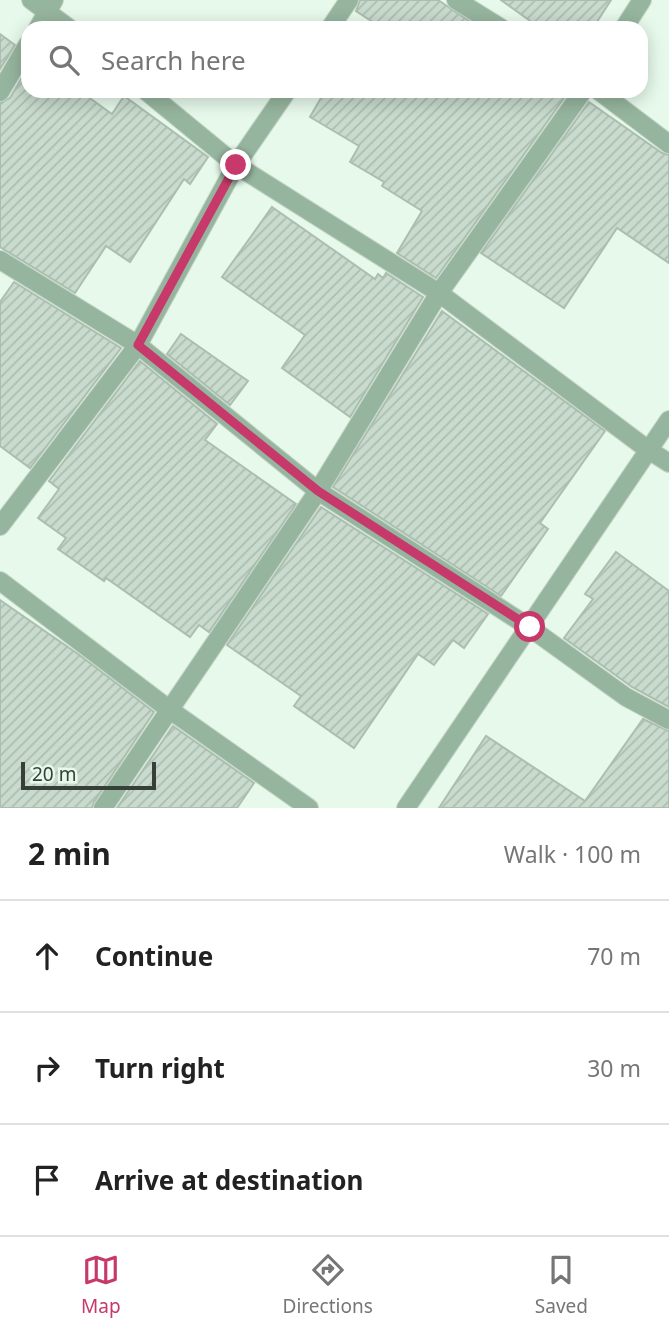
<!DOCTYPE html>
<html lang="en">
<head>
<meta charset="utf-8">
<style>
  :root { --surface:#fff; --page:#f2f2f2; --text:#222; --muted:#767676; --line:#e0e0e0; --accent:#c6396a }
  body { margin:0; font-family:"Noto Sans",sans-serif; background:var(--page); color:var(--text) }
  .scale { position:absolute; left:21px; bottom:18px; width:135px; box-sizing:border-box; padding-left:7px; border:4px solid #373f39; border-top:0; font-size:19px; line-height:24px; white-space:nowrap; color:#373f39; -webkit-text-stroke:5px #e6f9eb; paint-order:stroke }
  .stop { position:absolute; width:21px; height:21px; margin:-16px; border:5px solid #c6396a; border-radius:50%; background:#fff }
  .stop.end { background:#c6396a; border-color:#fff; box-shadow:0 2px 7px #0008 }
  .list { margin:0; padding:0; list-style:none }
  h2 { display:flex; justify-content:space-between; align-items:center; height:91px; margin:0; padding:0 28px; font-size:30px }
  h2 small { font-size:23px; font-weight:400; color:var(--muted) }
  .list li { display:grid; grid-template-columns:46px 1fr auto; gap:21px; align-items:center; box-sizing:border-box; height:112px; padding:0 28px; border-top:2px solid var(--line) }
  .list b { display:block; font-size:26px; white-space:nowrap }
  .list em { font-size:23px; font-style:normal; color:var(--muted) }
  .icon { flex:none; width:38px; height:38px; fill:none; stroke:currentColor; stroke-width:2; stroke-linecap:round; stroke-linejoin:round }
  .map { position:relative; flex:none; width:669px; height:808px; overflow:hidden }
  .search { position:absolute; background:var(--surface); box-shadow:0 4px 18px #0003; left:21px; right:21px; top:21px; height:77px; display:flex; align-items:center; gap:18px; box-sizing:border-box; padding:0 24px; border-radius:21px; color:var(--muted); font-size:26px }
  .sheet { height:427px; background:var(--surface) }
  nav { display:flex; justify-content:space-around; align-items:center; box-sizing:border-box; height:98px; border-top:2px solid var(--line); background:var(--surface); font-size:19px; color:var(--muted) }
  nav a { display:grid; justify-items:center; gap:4px }
  nav .on { color:var(--accent) }
  .map>svg:first-child { display:block }
  .building { fill:url(#building-hatch); stroke:#abbeb0; stroke-width:2 }
  .lines { fill:none; stroke-linecap:round; stroke-linejoin:round }
  .minor-casing { stroke:#c3d4c7; stroke-width:20 }
  .minor { stroke:#96b59e; stroke-width:18 }
  .route { stroke:#c6396a; stroke-width:9 }
</style>
</head>
<body>
<div class="map">
<svg width="669" height="808" viewBox="0 0 669 808">
  <defs>
    <pattern id="building-hatch" width="6" height="6" patternUnits="userSpaceOnUse" patternTransform="scale(1.75)"><rect width="6" height="6" fill="#c8dbcd"/><path d="M-1 1l2-2M0 6l6-6M5 7l2-2" fill="none" stroke="#acbdb1"/></pattern>
  </defs>
  <rect width="100%" height="100%" fill="#e6f9eb"/>
  <!-- building -->
  <path class="building" d="M 360,0 L 438,0 L 472,23 L 469,28 L 382,28 L 356,11 Z
    M 501,0 L 611,0 L 593,28 L 540,28 Z
    M 0,34 L 15,45 L 0,69 Z
    M 28,67 L 28,91 L 80,91 L 112,114 L 124,96 L 208,157 L 190,184 L 184,179 L 130,262 L 106,246 L 75,293 L 0,247 L 0,103 L 10,98 Z
    M 325,91 L 569,91 L 436,278 L 397,253 L 422,211 L 382,186 L 384,182 L 350,162 L 359,146 L 310,117 Z
    M 589,102 L 662,153 L 669,155 L 669,263 L 617,228 L 564,308 L 481,253 Z
    M 272,207 L 375,279 L 378,274 L 383,278 L 386,273 L 423,297 L 350,417 L 282,368 L 305,335 L 222,277 Z
    M 14,282 L 121,348 L 30,468 L 0,446 L 0,302 Z
    M 442,311 L 605,431 L 540,523 L 548,529 L 501,596 L 333,487 Z
    M 181,334 L 248,381 L 230,405 L 167,354 Z
    M 140,361 L 217,424 L 205,440 L 296,504 L 209,632 L 199,625 L 190,637 L 106,578 L 104,581 L 58,549 L 66,538 L 38,518 L 59,489 L 49,481 Z
    M 321,507 L 488,614 L 464,648 L 453,640 L 434,665 L 418,654 L 354,748 L 294,706 L 301,696 L 227,645 Z
    M 616,552 L 669,591 L 669,707 L 632,687 L 564,638 L 593,599 L 585,594 Z
    M 0,600 L 78,654 L 154,712 L 94,802 L 92,808 L 0,808 Z
    M 643,719 L 669,731 L 669,808 L 439,808 L 486,736 L 585,801 Z
    M 173,726 L 254,783 L 237,808 L 117,808 Z"/>
  <g class="lines">
    <!-- minor casing -->
    <g class="minor-casing">
      <path id="minor" d="M 31,0 L 69,28
        M 456,0 L 501,28
        M 38,28 L 54,0
        M 330,28 L 349,0
        M 624,28 L 642,0
        M 146,91 L 236,165 L 439,293 L 647,449 L 669,463
        M 599,91 L 669,144
        M 0,92 L 28,44
        M 0,260 L 138,345 L 318,491 L 529,627 L 626,697 L 669,720
        M 0,526 L 138,345 L 236,165 L 287,91
        M 0,581 L 170,710 L 309,808
        M 103,808 L 318,491 L 439,293 L 583,91
        M 406,808 L 669,420"/>
    </g>
    <!-- minor -->
    <use href="#minor" class="minor"/>
  </g>
  <g class="lines">
    <!-- route -->
    <path class="route" d="M 236,165 L 138,345 L 318,491 L 530,627"/>
  </g>
</svg>
<div class="scale">20 m</div>
<div class="stop" style="left:530px;top:627px"></div>
<div class="stop end" style="left:236px;top:165px"></div>
<div class="search"><svg class="icon" aria-label="search" viewBox="0 0 24 24"><circle cx="10" cy="10" r="6"/><path d="M15 15l6 6"/></svg>Search here</div>
</div>
<section class="sheet">
<h2>2 min<small>Walk · 100 m</small></h2>
<ul class="list">
<li><svg class="icon" aria-label="ahead" viewBox="0 0 24 24"><path d="M12 20V5M6 11l6-6 6 6"/></svg><div><b>Continue</b></div><em>70 m</em></li>
<li><svg class="icon" aria-label="right" viewBox="0 0 24 24"><path d="M7 20v-9h11M14 6l5 5-5 5"/></svg><div><b>Turn right</b></div><em>30 m</em></li>
<li><svg class="icon" aria-label="arrive" viewBox="0 0 24 24"><path d="M6 21V4h12l-3 4 3 4H6"/></svg><div><b>Arrive at destination</b></div></li>
</ul>
</section>
<nav>
<a class="on"><svg class="icon" aria-label="map" viewBox="0 0 24 24"><path d="M3 6l6-2 6 2 6-2v14l-6 2-6-2-6 2zM9 4v14M15 6v14"/></svg>Map</a>
<a><svg class="icon" aria-label="directions" viewBox="0 0 24 24"><path d="M12 3l9 9-9 9-9-9zM9 14v-3h6M13 9l2 2-2 2"/></svg>Directions</a>
<a><svg class="icon" aria-label="saved" viewBox="0 0 24 24"><path d="M7 4h10v16l-5-4-5 4z"/></svg>Saved</a>
</nav>
</body>
</html>
